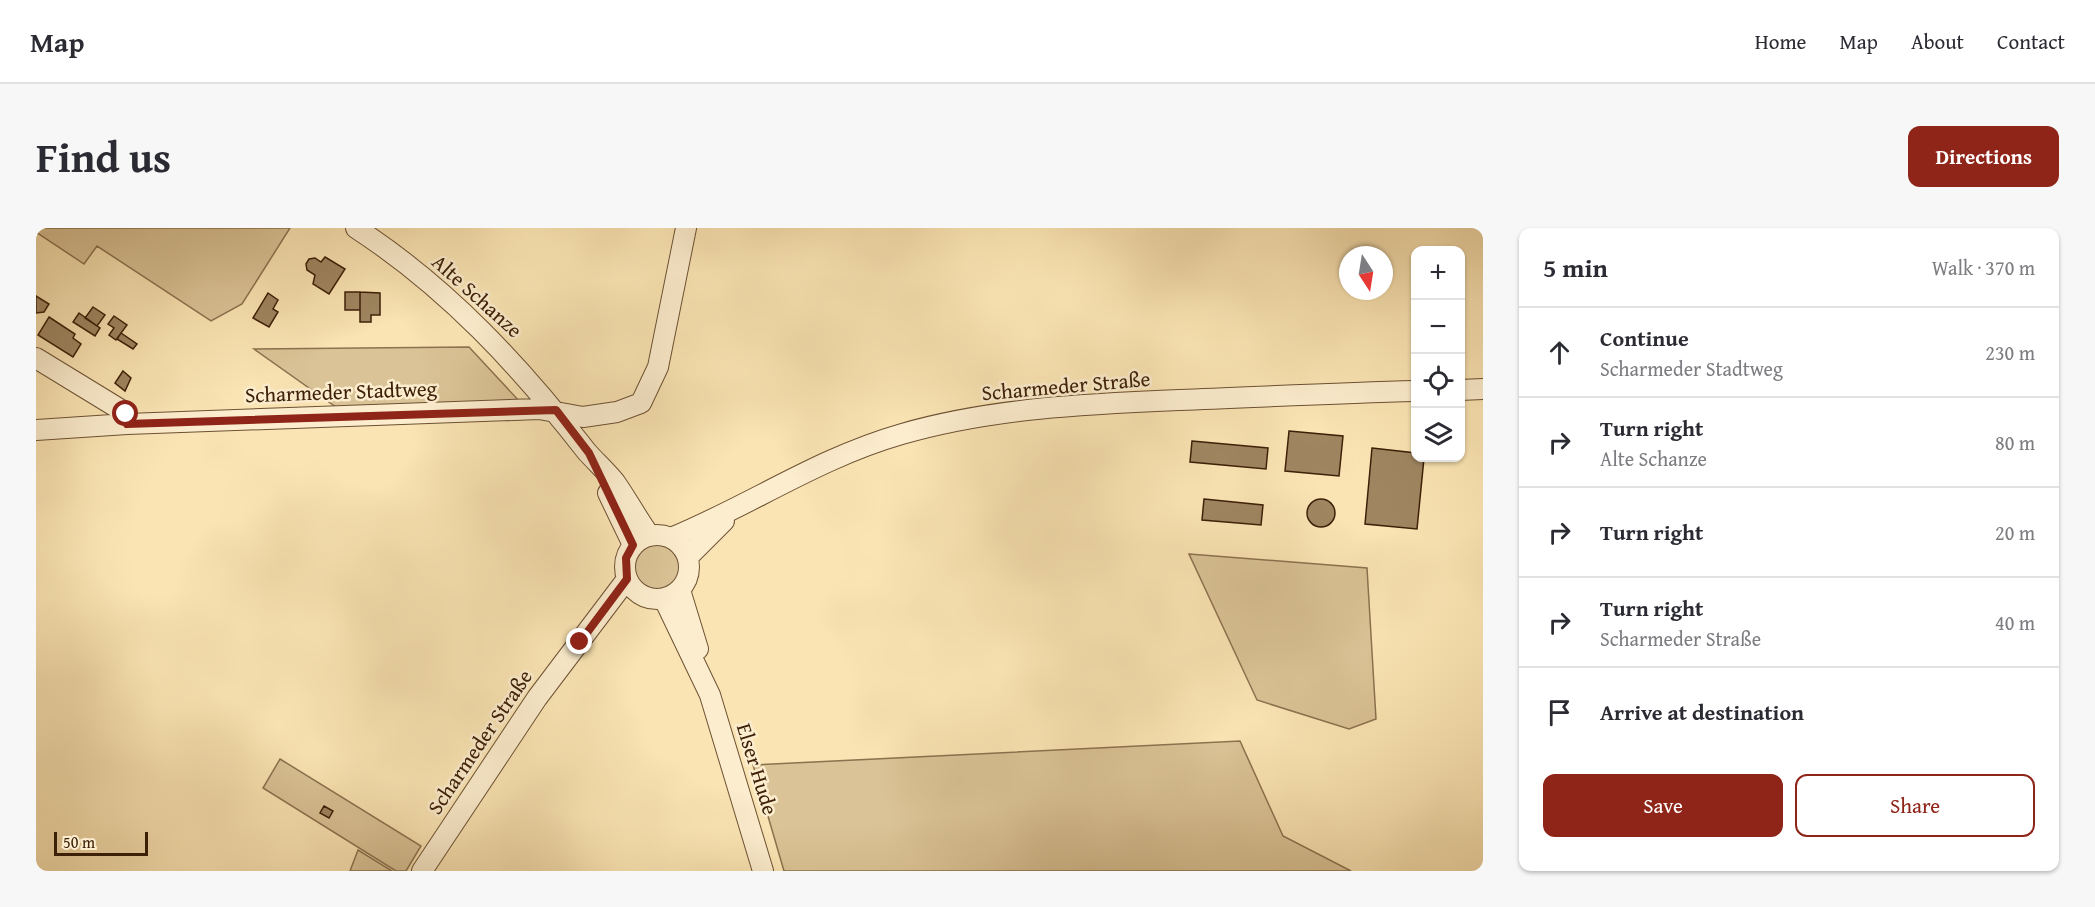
<!DOCTYPE html>
<html lang="en">
<head>
<meta charset="utf-8">
<style>
  :root { --surface:#fff; --page:#f7f7f7; --text:#2b2b33; --muted:#7c7c81; --line:#e1e1e2; --accent:#8f2418 }
  body { margin:0; font-family:"Gentium Book Plus",serif; background:var(--page); color:var(--text) }
  .controls { position:absolute; right:18px; top:18px; display:grid; overflow:hidden; border-radius:12px; box-shadow:0 2px 4px #0004 }
  .controls button { width:54px; height:54px; display:grid; place-items:center; padding:0; border:0; border-bottom:2px solid var(--line); background:var(--surface); color:var(--text); font:30px sans-serif }
  .compass { position:absolute; left:1303px; top:18px; width:54px; height:54px; border-radius:50%; background:var(--surface); box-shadow:0 2px 4px #0004; rotate:168deg }
  .scale { position:absolute; left:18px; bottom:15px; width:94px; box-sizing:border-box; padding-left:6px; border:3px solid #3d2008; border-top:0; font-size:16px; line-height:21px; white-space:nowrap; color:#3d2008; -webkit-text-stroke:4px #fcedce; paint-order:stroke }
  .stop { position:absolute; width:18px; height:18px; margin:-14px; border:4px solid #8f2418; border-radius:50%; background:#fff }
  .stop.end { background:#8f2418; border-color:#fff; box-shadow:0 2px 6px #0008 }
  .list { margin:0; padding:0; list-style:none }
  h2 { display:flex; justify-content:space-between; align-items:center; height:78px; margin:0; padding:0 24px; font-size:26px }
  h2 small { font-size:20px; font-weight:400; color:var(--muted) }
  .list li { display:grid; grid-template-columns:39px 1fr auto; gap:18px; align-items:center; box-sizing:border-box; height:90px; padding:0 24px; border-top:2px solid var(--line) }
  .list b { display:block; font-size:22px; white-space:nowrap }
  .list p { margin:0; font-size:20px; white-space:nowrap; color:var(--muted) }
  .list em { font-size:20px; font-style:normal; color:var(--muted) }
  .actions { display:flex; gap:12px; padding:18px 24px }
  .actions a { flex:1; padding:14px 0; border:2px solid var(--accent); border-radius:12px; text-align:center; font-size:21px; color:var(--accent) }
  .actions .main { background:var(--accent); color:#fff }
  .icon { flex:none; width:33px; height:33px; fill:none; stroke:currentColor; stroke-width:2; stroke-linecap:round; stroke-linejoin:round }
  .map { position:relative; flex:none; width:1447px; height:643px; overflow:hidden; border-radius:12px }
  header { display:flex; align-items:center; gap:36px; box-sizing:border-box; height:84px; padding:0 30px; background:var(--surface); border-bottom:2px solid var(--line) }
  header strong { font-size:28px }
  nav { display:flex; gap:33px; margin-inline-start:auto; font-size:21px }
  .intro { display:flex; align-items:center; justify-content:space-between; box-sizing:border-box; height:144px; padding:0 36px }
  h1 { margin:0; font-size:42px }
  .button { padding:15px 27px; border-radius:12px; background:var(--accent); color:#fff; font-size:21px; font-weight:700 }
  main { display:flex; gap:36px; padding:0 36px }
  aside { flex:1; background:var(--surface); border-radius:12px; box-shadow:0 2px 4px #0004 }
  .map>svg:first-child { display:block }
  .green { fill:#dac396; stroke:#8c724f; stroke-width:1.5 }
  .building { fill:#9f8661; stroke:#3d2008; stroke-width:1.5 }
  .lines { fill:none; stroke-linecap:round; stroke-linejoin:round }
  .minor-casing { stroke:#6c5133; stroke-width:22 }
  .minor { stroke:#fcedce; stroke-width:20 }
  .route { stroke:#8f2418; stroke-width:8 }
  .labels { text-anchor:middle; stroke-width:5; stroke-linejoin:round; paint-order:stroke }
  .street-label { font-size:21px; fill:#3d2008; stroke:#fcedce }
</style>
</head>
<body>
<header>
<strong>Map</strong>
<nav><a>Home</a><a>Map</a><a>About</a><a>Contact</a></nav>
</header>
<div class="intro"><h1>Find us</h1><a class="button">Directions</a></div>
<main>
<div class="map">
<svg width="1447" height="643" viewBox="0 0 1447 643">
  <rect width="100%" height="100%" fill="#fae4b3"/>
  <filter id="stains"><feTurbulence type="fractalNoise" baseFrequency=".00333" numOctaves="4"/><feColorMatrix values="0 0 0 0 .2 0 0 0 0 .09 0 0 0 0 .02 0 0 0 .5 -.17"/></filter>
  <radialGradient id="worn" r=".72"><stop offset=".6" stop-color="#630" stop-opacity="0"/><stop offset="1" stop-color="#630" stop-opacity=".3"/></radialGradient>
  <!-- green -->
  <path class="green" d="M 0,0 L 254,0 L 206,76 L 175,93 L 61,18 L 48,36 L 0,4 Z
    M 433,119 L 485,175 L 307,184 L 218,121 Z
    M598 338a23 23 0 1 1 46 0a23 23 0 1 1-46 0Z
    M 1153,326 L 1331,340 L 1340,491 L 1313,501 L 1221,472 Z
    M 1204,513 L 1247,608 L 1315,643 L 748,643 L 717,537 Z
    M 244,531 L 385,618 L 370,643 L 360,643 L 227,560 Z
    M 322,622 L 356,643 L 314,643 Z"/>
  <!-- building -->
  <path class="building" d="M 289,29 L 309,41 L 293,66 L 277,56 L 279,47 L 271,42 L 270,36 L 273,31 L 279,30 L 285,34 Z
    M 309,64 L 324,64 L 324,82 L 309,82 Z
    M 324,64 L 344,65 L 344,87 L 335,87 L 335,94 L 324,94 Z
    M 232,65 L 242,72 L 237,81 L 242,84 L 233,99 L 217,90 Z
    M 0,68 L 13,76 L 8,84 L 0,85 Z
    M 57,79 L 69,87 L 61,98 L 49,90 Z
    M 43,85 L 64,100 L 59,108 L 37,94 Z
    M 78,88 L 91,97 L 80,112 L 73,107 L 78,100 L 72,96 Z
    M 13,89 L 39,106 L 37,110 L 45,116 L 37,129 L 2,107 Z
    M 85,105 L 101,116 L 97,121 L 81,111 Z
    M 87,143 L 95,150 L 89,163 L 79,155 Z
    M 1253,203 L 1307,208 L 1303,248 L 1249,243 Z
    M 1156,213 L 1232,220 L 1230,241 L 1154,234 Z
    M 1336,220 L 1380,225 L 1380,230 L 1388,230 L 1381,301 L 1329,296 Z
    M1271 285a14 14 0 1 1 28 0a14 14 0 1 1-28 0Z
    M 1168,271 L 1227,277 L 1225,297 L 1166,292 Z
    M 288,578 L 297,583 L 293,590 L 284,585 Z"/>
  <g class="lines">
    <!-- minor casing -->
    <g class="minor-casing">
      <path id="minor" d="M 320,0 C 412,60 484,138 551,224 C 560,234 570,243 579,254 C 591,271 601,290 614,308
        M 0,130 L 90,185 L 91,196
        M 1424,162 L 1447,161
        M 0,202 L 91,196 L 503,181 L 547,189 L 581,184 L 605,175 L 622,139 L 650,0
        M 572,265 L 597,317
        M589 339a32 32 0 1 1 64 0a32 32 0 1 1-64 0Z
        M 635,310 C 715,277 782,230 866,206 C 956,180 1051,176 1144,172 C 1223,169 1301,165 1380,163
        M 652,329 L 688,293
        M 644,362 L 662,421
        M 628,371 L 674,467 L 727,643
        M 386,643 L 501,470 L 591,351"/>
    </g>
    <!-- minor -->
    <use href="#minor" class="minor"/>
  </g>
  <g class="lines">
    <!-- route -->
    <path class="route" d="M 90,186 L 91,196 L 520,182 L 553,225 L 597,317 L 590,330 L 591,351 L 544,414"/>
  </g>
  <g class="labels">
    <!-- street labels -->
    <g class="street-label">
      <text transform="translate(441 68) rotate(42)" y="7">Alte Schanze</text>
      <text transform="translate(1030 158) rotate(-5)" y="7">Scharmeder Straße</text>
      <text transform="translate(305 164) rotate(-2)" y="7">Scharmeder Stadtweg</text>
      <text transform="translate(444 514) rotate(-56)" y="7">Scharmeder Straße</text>
      <text transform="translate(721 541) rotate(73)" y="7">Elser Hude</text>
    </g>
  </g>
  <rect width="100%" height="100%" filter="url(#stains)"/>
  <rect width="100%" height="100%" fill="url(#worn)"/>
</svg>
<div class="controls">
<button>+</button>
<button>−</button>
<button><svg class="icon" aria-label="locate" viewBox="0 0 24 24"><circle cx="12" cy="12" r="6"/><path d="M12 2v4M12 18v4M2 12h4M18 12h4"/></svg></button>
<button><svg class="icon" aria-label="layers" viewBox="0 0 24 24"><path d="M12 4l9 5-9 5-9-5zM3 14l9 5 9-5"/></svg></button>
</div>
<svg class="compass" viewBox="-18 -18 36 36"><path d="M0-13l5 13h-10z" fill="#e53935"/><path d="M0 13l5-13h-10z" fill="#7c7c81"/></svg>
<div class="scale">50 m</div>
<div class="stop" style="left:90px;top:186px"></div>
<div class="stop end" style="left:544px;top:414px"></div>
</div>
<aside>
<h2>5 min<small>Walk · 370 m</small></h2>
<ul class="list">
<li><svg class="icon" aria-label="ahead" viewBox="0 0 24 24"><path d="M12 20V5M6 11l6-6 6 6"/></svg><div><b>Continue</b><p>Scharmeder Stadtweg</p></div><em>230 m</em></li>
<li><svg class="icon" aria-label="right" viewBox="0 0 24 24"><path d="M7 20v-9h11M14 6l5 5-5 5"/></svg><div><b>Turn right</b><p>Alte Schanze</p></div><em>80 m</em></li>
<li><svg class="icon" aria-label="right" viewBox="0 0 24 24"><path d="M7 20v-9h11M14 6l5 5-5 5"/></svg><div><b>Turn right</b></div><em>20 m</em></li>
<li><svg class="icon" aria-label="right" viewBox="0 0 24 24"><path d="M7 20v-9h11M14 6l5 5-5 5"/></svg><div><b>Turn right</b><p>Scharmeder Straße</p></div><em>40 m</em></li>
<li><svg class="icon" aria-label="arrive" viewBox="0 0 24 24"><path d="M6 21V4h12l-3 4 3 4H6"/></svg><div><b>Arrive at destination</b></div></li>
</ul>
<div class="actions"><a class="main">Save</a><a>Share</a></div>
</aside>
</main>
</body>
</html>
